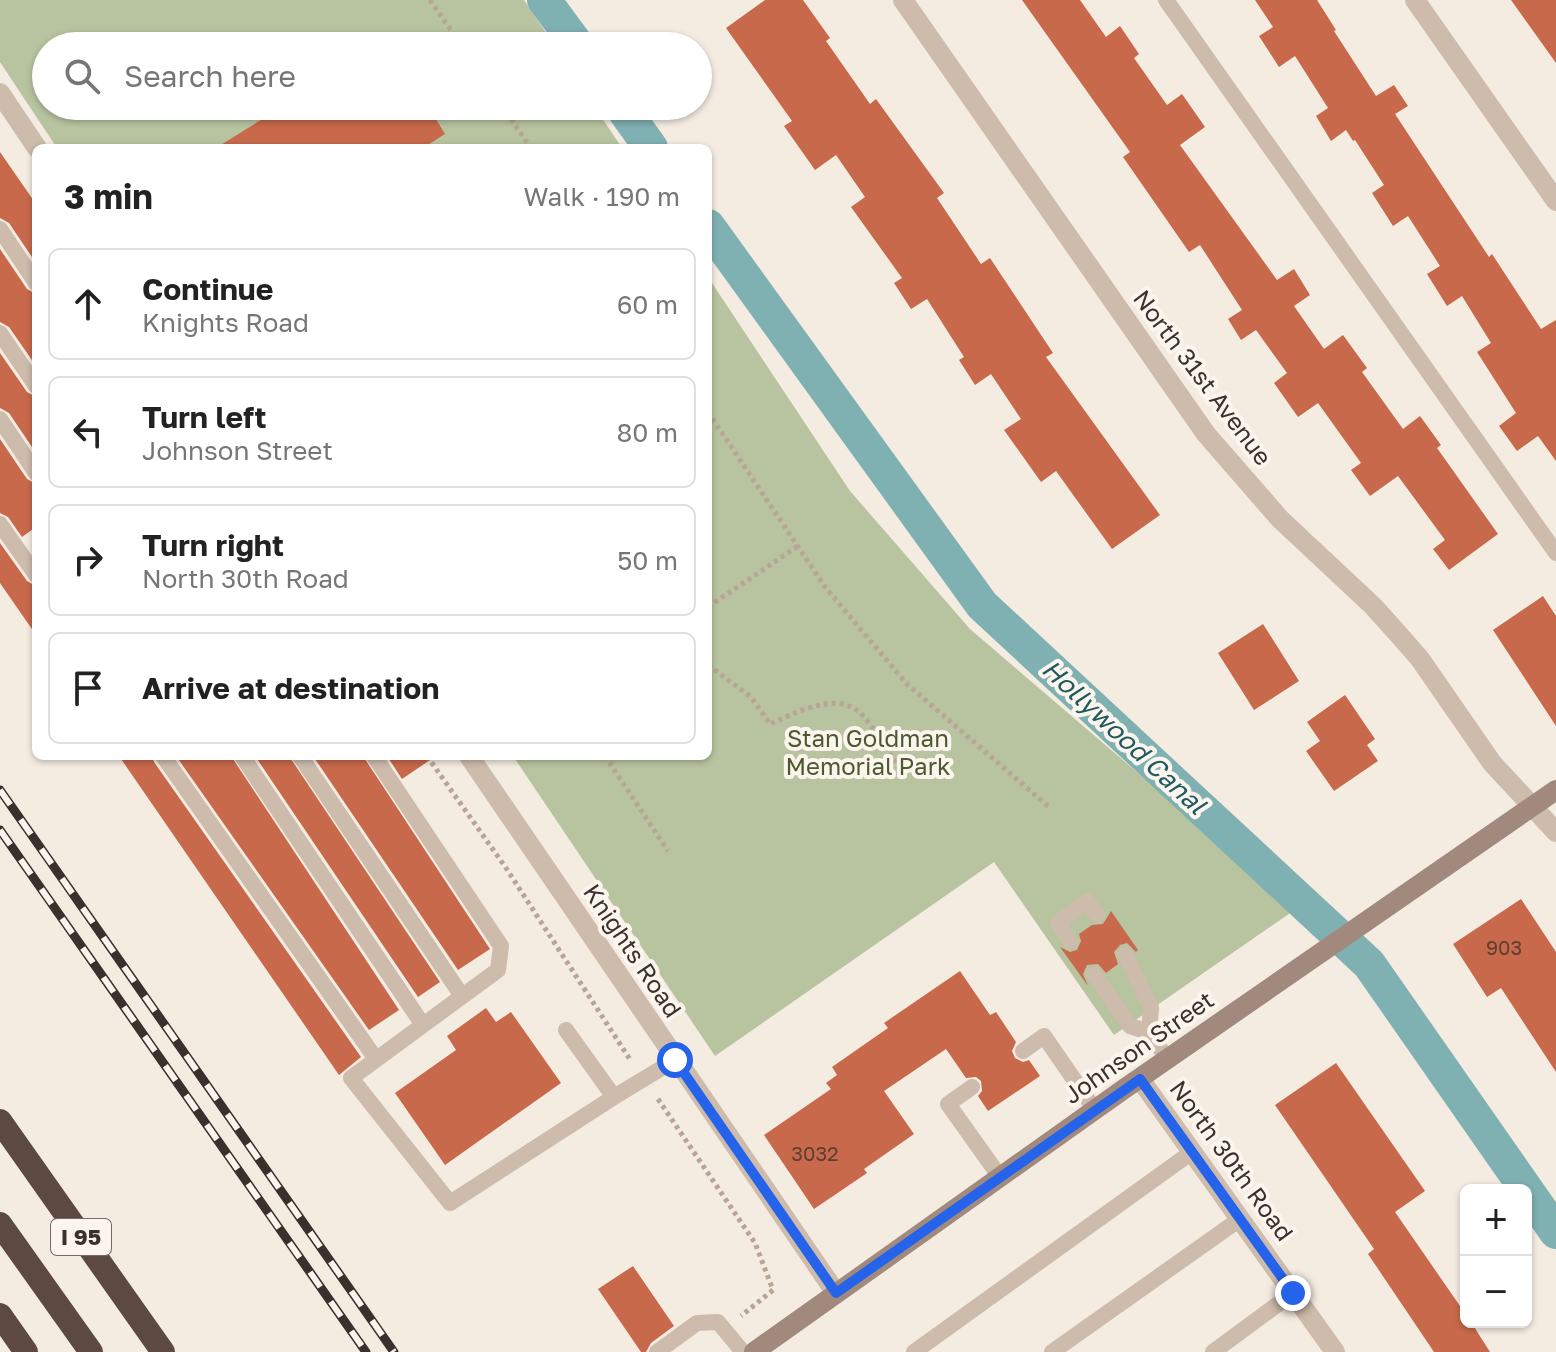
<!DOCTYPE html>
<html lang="en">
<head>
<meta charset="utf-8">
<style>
  :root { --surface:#fff; --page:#f6f6f6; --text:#222; --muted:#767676; --line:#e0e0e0 }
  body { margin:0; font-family:"Golos Text",sans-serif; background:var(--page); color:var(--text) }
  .controls { position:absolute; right:24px; bottom:24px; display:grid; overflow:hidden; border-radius:12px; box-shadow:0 2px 6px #0004 }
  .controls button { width:72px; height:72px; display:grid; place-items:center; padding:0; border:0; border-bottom:2px solid var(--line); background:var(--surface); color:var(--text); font:40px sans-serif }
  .stop { position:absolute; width:24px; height:24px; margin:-18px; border:6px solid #2563eb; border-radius:50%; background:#fff }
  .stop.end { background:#2563eb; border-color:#fff; box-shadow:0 2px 8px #0008 }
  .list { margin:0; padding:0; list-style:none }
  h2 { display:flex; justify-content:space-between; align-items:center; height:104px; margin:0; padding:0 32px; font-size:34px }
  h2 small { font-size:26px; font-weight:400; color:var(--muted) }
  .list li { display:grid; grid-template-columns:52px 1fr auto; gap:24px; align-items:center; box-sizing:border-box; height:112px; margin:0 16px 16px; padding:0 16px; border:2px solid var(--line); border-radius:12px }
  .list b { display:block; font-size:30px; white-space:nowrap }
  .list p { margin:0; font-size:26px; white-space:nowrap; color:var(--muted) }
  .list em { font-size:26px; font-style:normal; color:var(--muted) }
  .icon { flex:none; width:44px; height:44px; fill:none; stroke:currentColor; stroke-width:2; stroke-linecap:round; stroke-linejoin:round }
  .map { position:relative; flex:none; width:1556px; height:1352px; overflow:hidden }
  .search { position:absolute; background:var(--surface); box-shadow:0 2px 6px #0004; left:32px; top:32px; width:680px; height:88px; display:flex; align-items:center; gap:20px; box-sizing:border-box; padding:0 28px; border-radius:44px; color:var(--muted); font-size:30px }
  .panel { position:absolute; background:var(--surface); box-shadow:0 2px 6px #0004; left:32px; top:144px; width:680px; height:616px; border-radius:12px }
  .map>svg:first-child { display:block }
  .green { fill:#b8c4a0 }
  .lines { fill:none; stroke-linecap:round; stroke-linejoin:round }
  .canal { stroke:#7fb0b2; stroke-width:34 }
  .building { fill:#c8694b }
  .path { stroke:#b9a596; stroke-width:5; stroke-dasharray:4 4; stroke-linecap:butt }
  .lane { stroke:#cdbbac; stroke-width:16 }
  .street { stroke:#cdbbac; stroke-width:20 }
  .secondary { stroke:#a18a7d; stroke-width:20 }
  .highway { stroke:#5c4a42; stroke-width:24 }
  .rail-casing { stroke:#3b302b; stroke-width:9 }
  .rail { stroke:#fbf5ee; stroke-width:6; stroke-dasharray:18; stroke-linecap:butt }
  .route { stroke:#2563eb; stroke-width:10 }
  .labels { text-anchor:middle; stroke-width:8; stroke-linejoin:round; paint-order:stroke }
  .number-label { font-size:20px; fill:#5e3e33 }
  .shield { fill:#fbf5ee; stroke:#756b66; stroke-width:2 }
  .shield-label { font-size:22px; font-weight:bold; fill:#3b302b }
  .street-label { font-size:24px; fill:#3b302b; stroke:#fbf5ee }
  .park-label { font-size:24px; fill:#4a5a2e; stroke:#fbf5ee }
  .water-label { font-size:26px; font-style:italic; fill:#1f5a5e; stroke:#fbf5ee }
</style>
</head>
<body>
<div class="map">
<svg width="1556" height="1352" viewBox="0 0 1556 1352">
  <rect width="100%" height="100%" fill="#f4ebe1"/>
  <!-- green -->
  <path class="green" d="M 0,0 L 524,0 L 555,46 L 46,46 L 46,106 L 594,106 L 622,148 L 57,148 L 0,62 Z
    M 708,277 L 850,491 L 970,629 L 1201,827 L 1282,875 L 1309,900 L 1114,1035 L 994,862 L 715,1056 L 513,756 L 708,756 Z"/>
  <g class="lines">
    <!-- canal -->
    <path class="canal" d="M 544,0 L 578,46
      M 621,106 L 651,148
      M 708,226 L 982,605 L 1369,964 L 1556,1232"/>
  </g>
  <!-- building -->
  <path class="building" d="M 765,0 L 803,0 L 830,38 L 826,41 L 870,104 L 876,99 L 944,193 L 937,198 L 981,264 L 990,258 L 1053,353 L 1046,357 L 1160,515 L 1112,549 L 1056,471 L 1041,482 L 1004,430 L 1021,419 L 991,374 L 975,385 L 959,360 L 964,357 L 927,299 L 911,309 L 894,283 L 902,278 L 851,207 L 865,197 L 836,155 L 815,170 L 784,126 L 792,121 L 726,28 Z
    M 1022,0 L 1080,0 L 1106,37 L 1120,26 L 1139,54 L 1134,58 L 1167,105 L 1182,94 L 1205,127 L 1180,145 L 1277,280 L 1294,269 L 1310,295 L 1294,306 L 1324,349 L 1343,335 L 1367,368 L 1362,372 L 1403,429 L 1420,416 L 1441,445 L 1437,448 L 1498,534 L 1449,570 L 1433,549 L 1445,540 L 1398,476 L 1370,496 L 1351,470 L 1361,463 L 1318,403 L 1298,417 L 1274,383 L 1287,373 L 1256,330 L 1241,340 L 1228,319 L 1242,310 L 1200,245 L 1189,252 L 1123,157 L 1130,152 Z
    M 1255,0 L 1317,0 L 1336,30 L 1334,31 L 1376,96 L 1394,85 L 1408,106 L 1395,114 L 1489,257 L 1492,254 L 1541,329 L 1556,320 L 1556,461 L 1538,436 L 1517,451 L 1499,426 L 1516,413 L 1477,352 L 1491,343 L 1462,296 L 1447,306 L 1427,274 L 1440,266 L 1408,216 L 1393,226 L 1372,193 L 1384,185 L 1355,140 L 1353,141 L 1346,130 L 1331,141 L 1316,116 L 1328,108 L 1295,56 L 1279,67 L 1259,36 L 1273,27 Z
    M 1511,0 L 1556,0 L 1556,63 Z
    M 283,106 L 428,106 L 445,134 L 423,148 L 216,148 Z
    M 0,152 L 36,204 L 36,263 L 9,223 L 0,218 Z
    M 0,249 L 27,289 L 36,294 L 36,366 L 9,327 L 0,322 Z
    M 0,353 L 27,392 L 36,397 L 36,453 L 9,413 L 0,408 Z
    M 0,439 L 27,479 L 36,484 L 36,527 L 22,537 L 8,517 L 0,513 Z
    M 0,543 L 27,581 L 36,586 L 36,635 L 0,583 Z
    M 1543,596 L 1556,616 L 1556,726 L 1493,630 Z
    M 1263,624 L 1299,681 L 1254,710 L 1218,653 Z
    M 1345,695 L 1375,739 L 1367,745 L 1378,761 L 1334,791 L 1306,751 L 1320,741 L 1307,722 Z
    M 119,756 L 152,756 L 154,762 L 361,1057 L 339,1075 Z
    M 176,756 L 231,756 L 399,1010 L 369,1030 Z
    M 255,756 L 289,756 L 440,982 L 418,997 Z
    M 313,756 L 363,756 L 490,949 L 458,970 Z
    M 387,756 L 436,756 L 402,779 Z
    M 1521,899 L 1556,952 L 1556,1072 L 1501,988 L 1487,997 L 1453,944 Z
    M 1111,911 L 1138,950 L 1136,952 L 1127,943 L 1120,945 L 1114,952 L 1118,964 L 1106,973 L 1098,964 L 1087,965 L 1083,974 L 1088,986 L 1060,947 L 1070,952 L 1077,950 L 1081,941 L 1079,934 L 1092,925 L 1103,924 Z
    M 960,971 L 990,1015 L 996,1012 L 1016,1042 L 1012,1051 L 1015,1058 L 1023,1062 L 1029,1060 L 1040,1076 L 988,1111 L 978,1096 L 982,1091 L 981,1081 L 976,1077 L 966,1078 L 946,1049 L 884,1091 L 914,1134 L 864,1169 L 867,1173 L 814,1209 L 764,1135 L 831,1089 L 826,1083 L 837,1075 L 832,1067 L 888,1028 L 884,1023 Z
    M 486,1008 L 496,1022 L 511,1012 L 561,1083 L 445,1165 L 395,1093 L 456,1050 L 447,1036 Z
    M 1336,1063 L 1425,1191 L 1395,1212 L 1460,1306 L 1466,1315 L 1466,1322 L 1471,1322 L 1490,1352 L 1434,1352 L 1368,1254 L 1374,1249 L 1275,1105 Z
    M 633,1266 L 674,1326 L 651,1343 L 646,1352 L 641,1352 L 598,1289 Z"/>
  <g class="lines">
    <!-- path -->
    <path class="path" d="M 430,0 L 462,46
      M 502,106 L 531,148
      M 708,412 L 825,587 L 906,683 L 1050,808
      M 708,607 L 798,546
      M 708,665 L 751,697 L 770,724 C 794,714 834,691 859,712 C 871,722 896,764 907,779
      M 427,756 L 506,868 L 631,1061
      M 605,756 L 668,851
      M 658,1099 L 755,1243 L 773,1290 L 741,1316"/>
    <!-- lane -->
    <path class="lane" d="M 1166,0 L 1556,553
      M 0,229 L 36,283
      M 0,333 L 36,386
      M 0,419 L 36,473
      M 0,524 L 36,575
      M 163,756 L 376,1059
      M 242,756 L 423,1025
      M 300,756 L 462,996
      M 374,756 L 501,946 L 498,970 L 351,1078 L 450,1203 L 614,1097
      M 1070,941 L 1058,923 L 1087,901 L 1097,915
      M 1125,954 L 1151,1008 L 1149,1032
      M 1094,974 L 1130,1026 L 1149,1032 L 1168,1060
      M 566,1030 L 614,1097 L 675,1060
      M 1023,1051 L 1044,1036 L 1095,1110
      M 972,1087 L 948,1104 L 1000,1177
      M 657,1352 L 697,1323 L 718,1322 L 743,1352
      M 914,1352 L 1192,1152
      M 1052,1352 L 1240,1219
      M 1213,1352 L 1293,1293"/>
    <!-- street -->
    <path class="street" d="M 903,0 L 1206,434 L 1280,519 L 1373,606 L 1400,636 L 1420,659 L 1492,763 L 1556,832
      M 1415,0 L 1556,201
      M 0,93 L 37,148
      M 469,756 L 836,1293
      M 1140,1079 L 1335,1352"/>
    <!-- secondary -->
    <path class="secondary" d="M 754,1352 L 1124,1089 L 1556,790"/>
    <!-- highway -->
    <path class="highway" d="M 0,1121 L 163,1352
      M 0,1224 L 91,1352
      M 0,1315 L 26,1352"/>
    <!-- rail casing -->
    <g class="rail-casing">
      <path id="rail" d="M 0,790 L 394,1352
        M 0,830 L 366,1352"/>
    </g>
    <!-- rail -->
    <use href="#rail" class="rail"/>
  </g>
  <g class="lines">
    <!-- route -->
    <path class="route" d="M 675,1060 L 836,1293 L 1140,1079 L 1293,1293"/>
  </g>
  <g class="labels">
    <!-- number labels -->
    <g class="number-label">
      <text x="1504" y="955">903</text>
      <text x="815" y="1161">3032</text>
    </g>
    <!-- shield labels -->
    <rect class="shield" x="51" y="1219" width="60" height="36" rx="6"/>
    <g class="shield-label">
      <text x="81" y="1245">I 95</text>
    </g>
    <!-- street labels -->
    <g class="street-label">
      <text transform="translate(1202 378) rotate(53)" y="8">North 31st Avenue</text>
      <text transform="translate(632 951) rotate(56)" y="8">Knights Road</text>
      <text transform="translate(1139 1048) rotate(-35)" y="8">Johnson Street</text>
      <text transform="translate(1231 1161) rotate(54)" y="8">North 30th Road</text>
    </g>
    <!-- park labels -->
    <g class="park-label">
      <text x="868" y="747">Stan Goldman<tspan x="868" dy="28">Memorial Park</tspan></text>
    </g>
    <!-- water labels -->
    <g class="water-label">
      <text transform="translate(1124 737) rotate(43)" y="9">Hollywood Canal</text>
    </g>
  </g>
</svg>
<div class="controls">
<button>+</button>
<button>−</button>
</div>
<div class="stop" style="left:675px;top:1060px"></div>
<div class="stop end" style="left:1293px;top:1293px"></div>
<div class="search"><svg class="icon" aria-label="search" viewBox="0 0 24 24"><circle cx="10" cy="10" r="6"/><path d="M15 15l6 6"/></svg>Search here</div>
<section class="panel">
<h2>3 min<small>Walk · 190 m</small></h2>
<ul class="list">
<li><svg class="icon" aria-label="ahead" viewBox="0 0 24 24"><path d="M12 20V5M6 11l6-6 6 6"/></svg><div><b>Continue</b><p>Knights Road</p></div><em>60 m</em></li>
<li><svg class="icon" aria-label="left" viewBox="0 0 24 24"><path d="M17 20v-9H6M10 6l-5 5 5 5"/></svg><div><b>Turn left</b><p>Johnson Street</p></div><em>80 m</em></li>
<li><svg class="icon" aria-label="right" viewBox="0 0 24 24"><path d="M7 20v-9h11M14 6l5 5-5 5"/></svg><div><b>Turn right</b><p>North 30th Road</p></div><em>50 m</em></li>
<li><svg class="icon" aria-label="arrive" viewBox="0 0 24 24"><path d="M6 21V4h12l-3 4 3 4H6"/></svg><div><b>Arrive at destination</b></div></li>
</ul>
</section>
</div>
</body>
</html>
